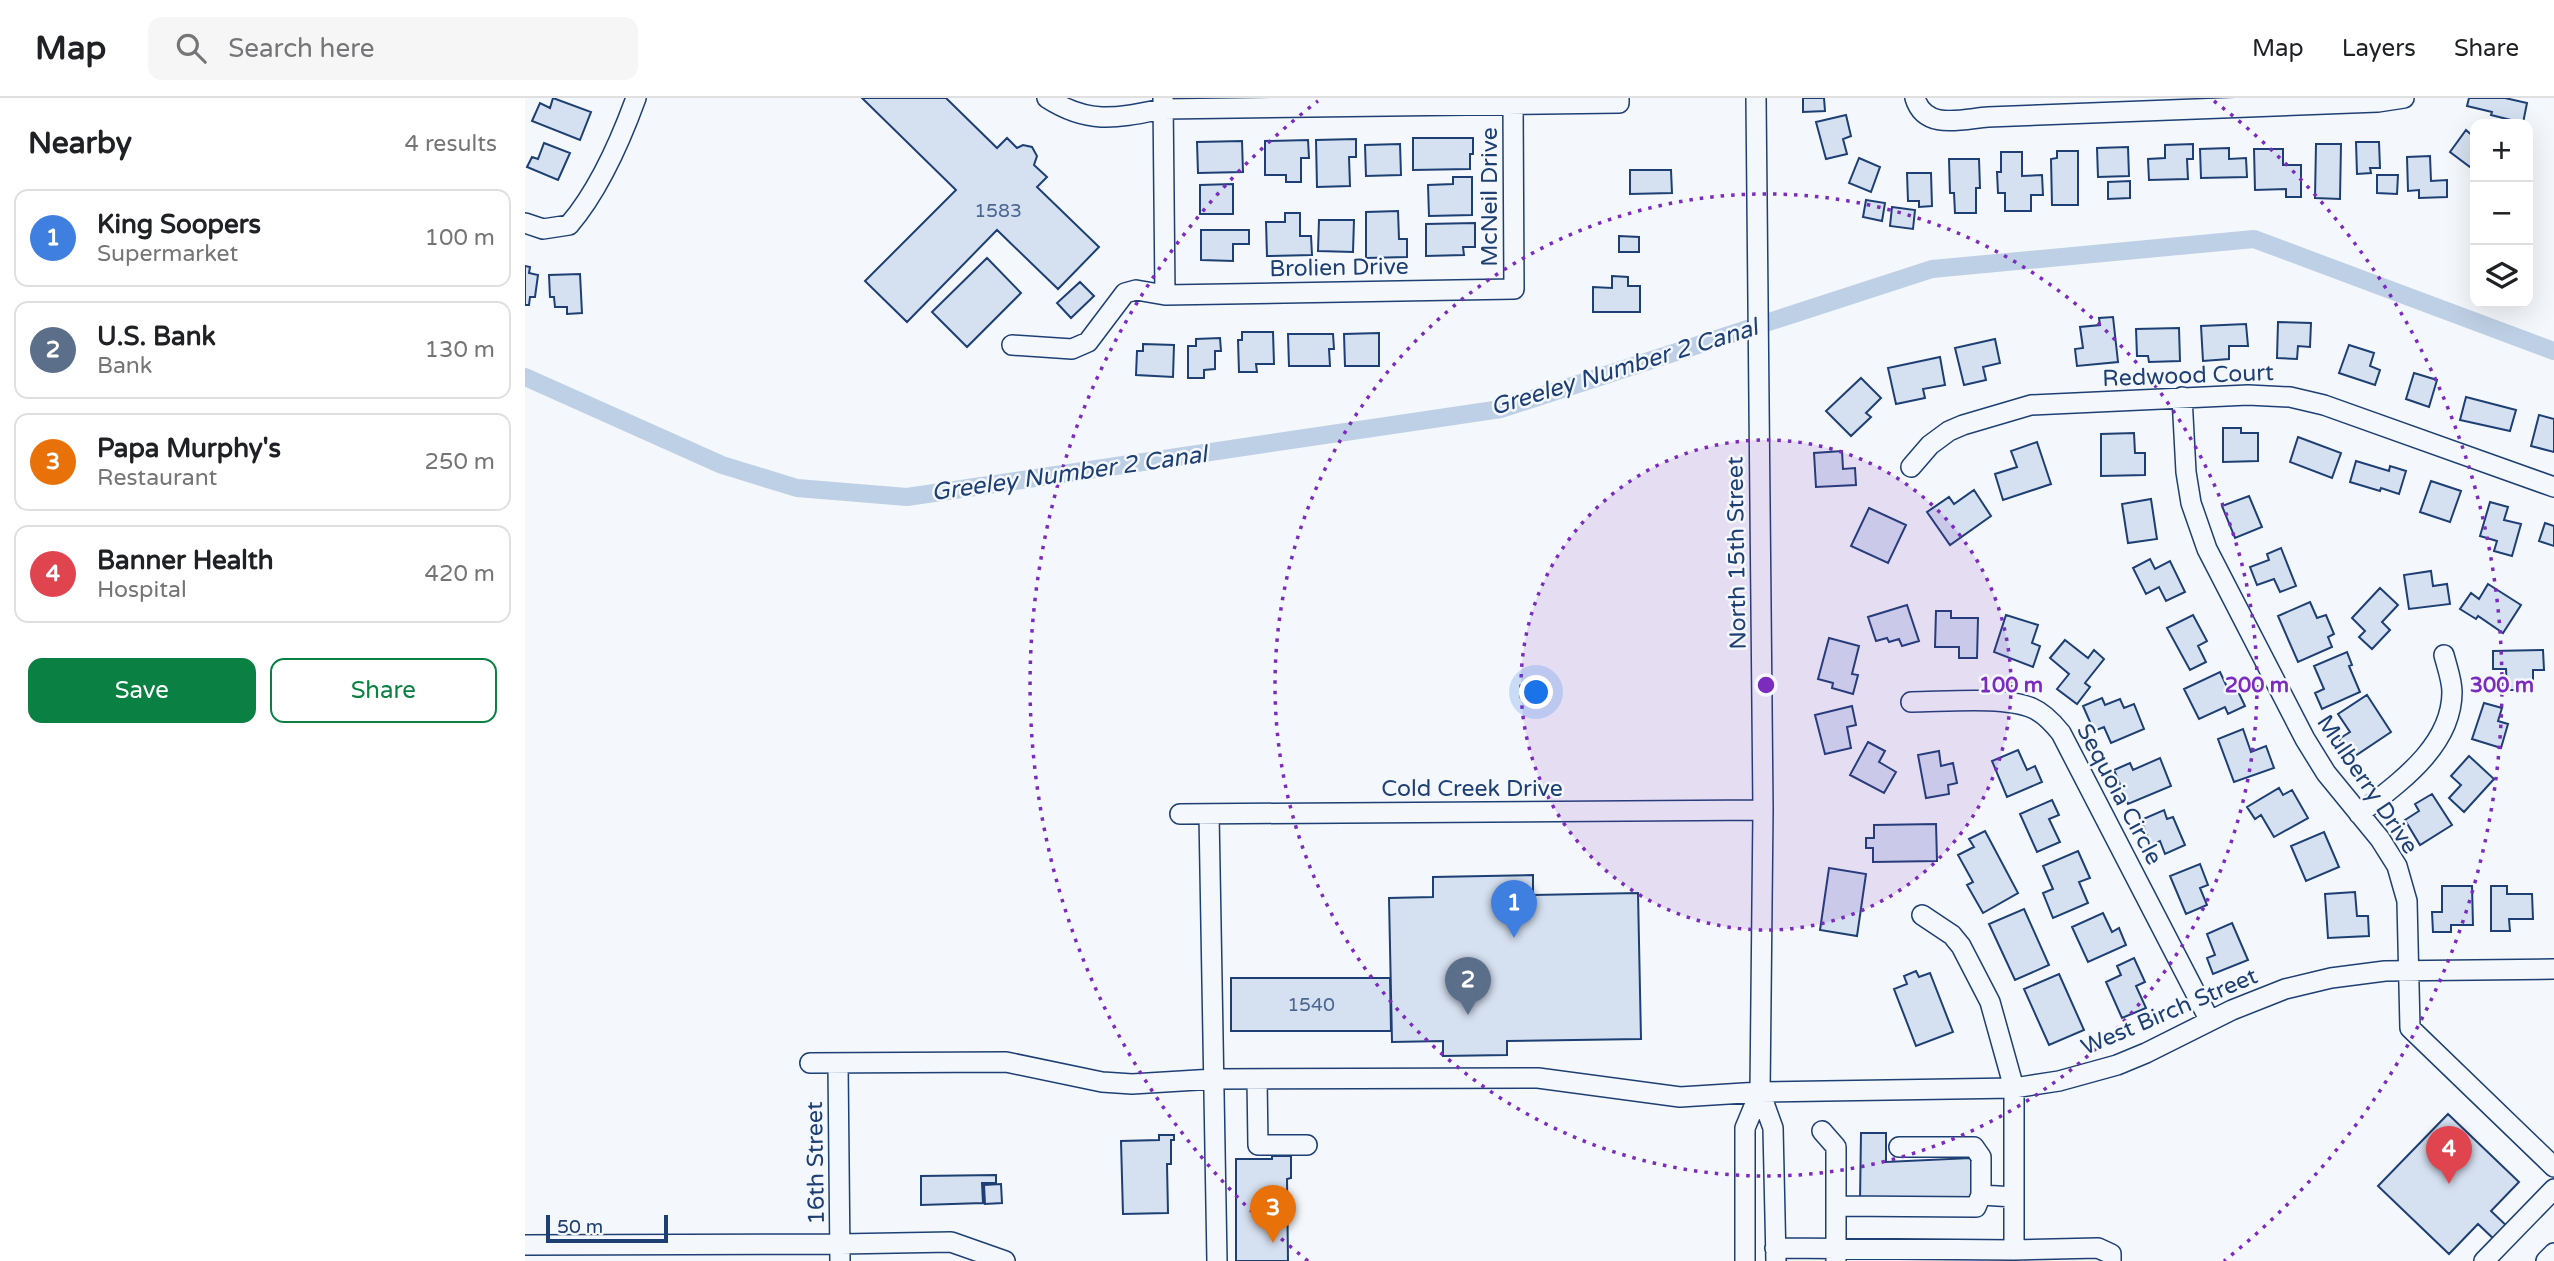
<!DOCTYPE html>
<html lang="en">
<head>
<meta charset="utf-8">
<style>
  :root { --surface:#fff; --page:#f6f6f6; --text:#202124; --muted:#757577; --line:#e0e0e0; --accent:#0b8043 }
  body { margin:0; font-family:"Varela Round",sans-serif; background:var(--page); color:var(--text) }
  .controls { position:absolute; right:21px; top:21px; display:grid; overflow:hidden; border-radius:14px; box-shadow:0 7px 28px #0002 }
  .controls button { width:63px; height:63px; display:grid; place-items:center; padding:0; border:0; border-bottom:2px solid var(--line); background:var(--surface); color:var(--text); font:35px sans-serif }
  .scale { position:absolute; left:21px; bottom:18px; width:122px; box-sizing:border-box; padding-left:7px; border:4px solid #1d3f73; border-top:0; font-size:19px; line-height:24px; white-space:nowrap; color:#1d3f73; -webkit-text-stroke:5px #f4f7fb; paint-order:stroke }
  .you { position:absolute; left:1012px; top:595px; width:24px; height:24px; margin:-18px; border:5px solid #fff; border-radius:50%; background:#1a73e8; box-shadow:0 0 0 10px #1a73e833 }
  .badge { display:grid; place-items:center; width:46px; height:46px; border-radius:50%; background:var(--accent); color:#fff; font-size:23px; font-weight:700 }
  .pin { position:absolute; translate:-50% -58px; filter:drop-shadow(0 2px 4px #0008) }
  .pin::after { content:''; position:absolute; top:37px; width:24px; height:21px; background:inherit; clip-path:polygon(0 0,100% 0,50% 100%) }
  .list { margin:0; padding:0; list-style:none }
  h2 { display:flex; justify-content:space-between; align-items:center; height:91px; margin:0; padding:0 28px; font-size:30px }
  h2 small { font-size:23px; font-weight:400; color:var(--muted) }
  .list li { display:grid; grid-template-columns:46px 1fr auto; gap:21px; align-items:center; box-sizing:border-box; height:98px; margin:0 14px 14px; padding:0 14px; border:2px solid var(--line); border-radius:14px }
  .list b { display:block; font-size:26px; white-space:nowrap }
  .list p { margin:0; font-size:23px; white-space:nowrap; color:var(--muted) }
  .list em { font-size:23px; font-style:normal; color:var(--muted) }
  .actions { display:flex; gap:14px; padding:21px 28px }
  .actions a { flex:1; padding:16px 0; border:2px solid var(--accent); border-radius:14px; text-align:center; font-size:24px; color:var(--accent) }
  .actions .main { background:var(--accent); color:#fff }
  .icon { flex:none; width:38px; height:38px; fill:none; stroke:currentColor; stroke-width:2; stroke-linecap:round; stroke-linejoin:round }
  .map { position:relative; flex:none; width:2029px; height:1163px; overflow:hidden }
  header { display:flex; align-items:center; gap:42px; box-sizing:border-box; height:98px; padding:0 35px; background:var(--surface); border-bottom:2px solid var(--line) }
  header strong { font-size:33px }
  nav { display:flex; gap:38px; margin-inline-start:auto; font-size:24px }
  .search { width:490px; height:63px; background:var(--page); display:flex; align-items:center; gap:18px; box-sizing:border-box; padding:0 24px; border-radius:14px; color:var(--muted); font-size:26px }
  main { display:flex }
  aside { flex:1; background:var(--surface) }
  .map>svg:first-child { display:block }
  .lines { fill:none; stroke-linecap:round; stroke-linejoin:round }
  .canal { stroke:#bed0e5; stroke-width:18 }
  .building { fill:#d5e0f0; stroke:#1d3f73; stroke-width:2 }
  .minor-casing { stroke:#1d3f73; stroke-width:22 }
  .minor { stroke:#f4f7fb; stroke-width:19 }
  .ring { fill:none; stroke:#7b2cbf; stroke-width:3.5; stroke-dasharray:3.5 7 }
  .labels { text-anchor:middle; stroke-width:5; stroke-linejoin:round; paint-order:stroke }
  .number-label { font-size:19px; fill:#4b6792 }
  .street-label { font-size:23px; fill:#1d3f73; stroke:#f4f7fb }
  .water-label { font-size:24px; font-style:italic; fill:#1d3f73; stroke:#f4f7fb }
  .centre { fill:#7b2cbf; stroke:#f4f7fb; stroke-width:3.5 }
  .ring-label { font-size:21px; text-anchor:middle; font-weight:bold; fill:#7b2cbf; stroke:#f4f7fb; stroke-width:5; stroke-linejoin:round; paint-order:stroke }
</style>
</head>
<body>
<header>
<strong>Map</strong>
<div class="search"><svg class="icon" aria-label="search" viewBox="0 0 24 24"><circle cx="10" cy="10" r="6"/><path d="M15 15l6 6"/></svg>Search here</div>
<nav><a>Map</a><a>Layers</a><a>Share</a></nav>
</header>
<main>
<aside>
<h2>Nearby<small>4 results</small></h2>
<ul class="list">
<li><span class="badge" style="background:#3f7fe0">1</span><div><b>King Soopers</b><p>Supermarket</p></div><em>100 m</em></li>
<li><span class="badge" style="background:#5c6f8a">2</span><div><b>U.S. Bank</b><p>Bank</p></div><em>130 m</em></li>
<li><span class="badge" style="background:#e8710a">3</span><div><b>Papa Murphy's</b><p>Restaurant</p></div><em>250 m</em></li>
<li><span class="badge" style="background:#e0444e">4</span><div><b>Banner Health</b><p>Hospital</p></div><em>420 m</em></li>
</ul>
<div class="actions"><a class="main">Save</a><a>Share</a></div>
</aside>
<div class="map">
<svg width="2029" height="1163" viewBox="0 0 2029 1163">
  <rect width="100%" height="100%" fill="#f4f7fb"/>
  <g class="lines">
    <!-- canal -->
    <path class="canal" d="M 0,279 L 197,367 L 272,390 L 382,399 L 976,311 L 1407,171 L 1729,141 L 2029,253"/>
  </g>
  <!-- building -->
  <path class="building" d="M 28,0 L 66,14 L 55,42 L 7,23 L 15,5 L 25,10 Z
    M 337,0 L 421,0 L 472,50 L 482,40 L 492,50 L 498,47 L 507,49 L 512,58 L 509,67 L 522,79 L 512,89 L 574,149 L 533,191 L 472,132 L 382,224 L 340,183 L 431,92 Z
    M 1278,0 L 1299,0 L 1300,13 L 1278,14 Z
    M 1944,0 L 1980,0 L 2002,5 L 1998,25 L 1966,17 L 1967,14 L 1942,8 Z
    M 1321,17 L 1326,38 L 1318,41 L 1322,56 L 1301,61 L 1291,24 Z
    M 1941,32 L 1950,40 L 1950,62 L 1945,69 L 1925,54 Z
    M 888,40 L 948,40 L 948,56 L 945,56 L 945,71 L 888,72 Z
    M 831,41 L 831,59 L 824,59 L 825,88 L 792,89 L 791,42 Z
    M 783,42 L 784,60 L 776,60 L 776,84 L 761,84 L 761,77 L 740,77 L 740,43 Z
    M 717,43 L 718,74 L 673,75 L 672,44 Z
    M 1831,44 L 1854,44 L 1855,70 L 1845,70 L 1846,75 L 1832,76 Z
    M 19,45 L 45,55 L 33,82 L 2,69 L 7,59 L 13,61 Z
    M 875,46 L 876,77 L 841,78 L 840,47 Z
    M 1668,46 L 1668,61 L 1662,61 L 1663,81 L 1624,82 L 1623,61 L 1640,60 L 1640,47 Z
    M 1791,46 L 1816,46 L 1815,101 L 1790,100 Z
    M 1603,49 L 1604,78 L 1573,79 L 1572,50 Z
    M 1704,50 L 1704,61 L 1721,60 L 1722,79 L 1676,80 L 1675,51 Z
    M 1729,51 L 1758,51 L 1758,67 L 1776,67 L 1776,99 L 1761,99 L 1761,91 L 1730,92 Z
    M 1532,53 L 1553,53 L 1553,107 L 1527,107 L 1526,61 L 1532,60 Z
    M 1476,54 L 1497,54 L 1497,78 L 1517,77 L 1518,97 L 1506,97 L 1506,113 L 1480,113 L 1480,95 L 1473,95 L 1472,74 L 1476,74 Z
    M 1905,58 L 1906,83 L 1922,82 L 1922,99 L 1894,100 L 1894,92 L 1883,93 L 1882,59 Z
    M 1334,60 L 1355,69 L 1346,94 L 1324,85 Z
    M 1424,61 L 1454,61 L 1455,90 L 1451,90 L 1451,115 L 1430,115 L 1429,95 L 1425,95 Z
    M 1105,72 L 1146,72 L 1147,95 L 1105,96 Z
    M 1382,75 L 1406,75 L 1407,108 L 1394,109 L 1394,103 L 1383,103 Z
    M 1852,77 L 1873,77 L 1872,96 L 1852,95 Z
    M 928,79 L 947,79 L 947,117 L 904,118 L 903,87 L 928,86 Z
    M 1605,83 L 1605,100 L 1583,101 L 1583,84 Z
    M 708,86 L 708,116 L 675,116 L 675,87 Z
    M 1341,102 L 1360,105 L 1357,123 L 1338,119 Z
    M 1367,109 L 1390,112 L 1388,131 L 1365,128 Z
    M 873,113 L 874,141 L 882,141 L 882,159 L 841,160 L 841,114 Z
    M 760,115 L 775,115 L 775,138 L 786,138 L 787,157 L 742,158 L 741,124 L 760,124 Z
    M 794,122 L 829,122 L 828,154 L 793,153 Z
    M 950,125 L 950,149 L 938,149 L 939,157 L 901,158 L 901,126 Z
    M 676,132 L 724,132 L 724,146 L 708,146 L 708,163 L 676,162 Z
    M 1094,138 L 1114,139 L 1114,154 L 1094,154 Z
    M 462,160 L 496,195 L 442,249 L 407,214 Z
    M 0,168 L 5,169 L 4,175 L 13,177 L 10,199 L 5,199 L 4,207 L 0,207 Z
    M 55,176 L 57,215 L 42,216 L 42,209 L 30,209 L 29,199 L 25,199 L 24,177 Z
    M 1087,178 L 1103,179 L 1103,188 L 1115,188 L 1115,214 L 1068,214 L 1068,189 L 1087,190 Z
    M 555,184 L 569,198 L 546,220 L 532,205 Z
    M 1588,219 L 1593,264 L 1552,268 L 1550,251 L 1558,250 L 1555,229 L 1575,227 L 1574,220 Z
    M 1753,224 L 1786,225 L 1785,249 L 1773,248 L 1772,261 L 1752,260 Z
    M 1721,226 L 1723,248 L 1704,248 L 1704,261 L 1678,263 L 1676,228 Z
    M 1654,230 L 1655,263 L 1624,264 L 1623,258 L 1612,258 L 1611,231 Z
    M 717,234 L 748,234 L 749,266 L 731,266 L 732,274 L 714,274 L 713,242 L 717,242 Z
    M 854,235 L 854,268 L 820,268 L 819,236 Z
    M 763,236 L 808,236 L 809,251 L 804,251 L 805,268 L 764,268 Z
    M 695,240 L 696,253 L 690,253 L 690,271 L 679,272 L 679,280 L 663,280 L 663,248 L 671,248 L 671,241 Z
    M 1470,241 L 1475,265 L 1458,269 L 1461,282 L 1439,287 L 1430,250 Z
    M 618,246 L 649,247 L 648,279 L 611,277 L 612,253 L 618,253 Z
    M 1824,247 L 1849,255 L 1845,268 L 1855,272 L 1850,287 L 1814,275 Z
    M 1415,259 L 1420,287 L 1398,291 L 1400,300 L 1371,306 L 1363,270 Z
    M 1889,275 L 1912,282 L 1904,309 L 1881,301 Z
    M 1336,280 L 1356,300 L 1341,315 L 1346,319 L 1326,338 L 1301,313 Z
    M 1941,299 L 1991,312 L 1985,333 L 1935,322 Z
    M 2014,317 L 2029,321 L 2029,354 L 2006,348 Z
    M 1698,330 L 1716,330 L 1716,335 L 1733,335 L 1733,363 L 1698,364 Z
    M 1609,335 L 1610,355 L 1620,355 L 1620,377 L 1576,378 L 1576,336 Z
    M 1773,339 L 1816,355 L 1807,380 L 1765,364 Z
    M 1512,344 L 1526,386 L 1478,402 L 1470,376 L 1492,369 L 1486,353 Z
    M 1317,353 L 1318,371 L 1330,370 L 1331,387 L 1291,389 L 1289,355 Z
    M 1831,363 L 1864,373 L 1865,368 L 1881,373 L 1874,396 L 1856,390 L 1855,393 L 1825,384 Z
    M 1906,383 L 1936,393 L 1925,424 L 1895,414 Z
    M 1449,392 L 1466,418 L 1425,447 L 1402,414 L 1424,399 L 1429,406 Z
    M 1724,398 L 1737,429 L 1710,440 L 1697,408 Z
    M 1626,401 L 1632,441 L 1603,445 L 1597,406 Z
    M 1965,404 L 1983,409 L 1979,422 L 1996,426 L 1987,458 L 1969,453 L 1972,443 L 1955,438 Z
    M 1344,410 L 1381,427 L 1363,465 L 1326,448 Z
    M 2020,425 L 2029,428 L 2029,448 L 2014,443 Z
    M 1756,450 L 1771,488 L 1755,494 L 1749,481 L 1732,487 L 1725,469 L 1744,462 L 1742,456 Z
    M 1625,461 L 1630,471 L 1645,463 L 1660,494 L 1641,503 L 1634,489 L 1621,496 L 1608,470 Z
    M 1906,473 L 1908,488 L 1922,486 L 1925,506 L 1884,511 L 1879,477 Z
    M 1963,486 L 1996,507 L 1978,535 L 1953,518 L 1951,521 L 1935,511 L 1946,495 L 1954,501 Z
    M 1855,490 L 1873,507 L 1857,524 L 1865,532 L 1847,551 L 1834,539 L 1840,533 L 1827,520 Z
    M 1785,504 L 1792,520 L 1801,517 L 1809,536 L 1803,539 L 1807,549 L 1773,564 L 1753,518 Z
    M 1382,507 L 1394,543 L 1377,548 L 1374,541 L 1364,544 L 1362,540 L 1351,543 L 1343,519 Z
    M 1411,513 L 1426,513 L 1426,520 L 1453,520 L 1452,560 L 1434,560 L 1434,549 L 1410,549 Z
    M 1481,517 L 1513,527 L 1507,545 L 1515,548 L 1508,569 L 1469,554 Z
    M 1668,517 L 1682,543 L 1673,548 L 1681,564 L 1665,572 L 1642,530 Z
    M 1304,540 L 1334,548 L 1327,576 L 1333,577 L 1328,596 L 1307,590 L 1308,585 L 1293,581 Z
    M 1540,542 L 1563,560 L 1569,552 L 1579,561 L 1560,585 L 1565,589 L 1552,606 L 1532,591 L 1544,576 L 1525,560 Z
    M 2018,552 L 2019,572 L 2008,572 L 2008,592 L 1982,592 L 1981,571 L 1968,571 L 1968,553 Z
    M 1822,554 L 1827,567 L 1824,568 L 1835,594 L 1797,611 L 1790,595 L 1799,591 L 1789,568 Z
    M 1695,574 L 1702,589 L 1709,585 L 1720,608 L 1703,616 L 1700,609 L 1674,621 L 1659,591 Z
    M 1842,597 L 1866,634 L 1827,660 L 1814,641 L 1825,634 L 1813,616 Z
    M 1577,600 L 1580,607 L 1595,601 L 1599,610 L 1609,606 L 1619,631 L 1586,645 L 1579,629 L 1569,633 L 1558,608 Z
    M 1959,605 L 1977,610 L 1973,623 L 1983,626 L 1976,650 L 1947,641 Z
    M 1327,608 L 1331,627 L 1322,629 L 1326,650 L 1300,656 L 1290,617 Z
    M 1718,631 L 1726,654 L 1741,648 L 1749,670 L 1709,684 L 1693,641 Z
    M 1343,644 L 1360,653 L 1354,664 L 1371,674 L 1359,695 L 1325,677 Z
    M 1493,652 L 1502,672 L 1510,668 L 1517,684 L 1482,699 L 1467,663 Z
    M 1414,653 L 1416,668 L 1428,665 L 1432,685 L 1423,687 L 1424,696 L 1401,700 L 1393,657 Z
    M 1944,658 L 1969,681 L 1939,714 L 1924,700 L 1936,687 L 1926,678 Z
    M 1635,660 L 1646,688 L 1603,706 L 1589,672 L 1605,665 L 1608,672 Z
    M 1754,690 L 1758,697 L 1767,692 L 1783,720 L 1749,739 L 1736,717 L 1730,721 L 1722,709 Z
    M 1907,696 L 1927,727 L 1895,747 L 1880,722 L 1894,713 L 1890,706 Z
    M 1527,702 L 1534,717 L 1524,721 L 1535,744 L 1512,754 L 1495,716 Z
    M 1639,712 L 1642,721 L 1648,719 L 1660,747 L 1640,756 L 1635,743 L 1626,747 L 1616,722 Z
    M 1411,726 L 1412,763 L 1348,764 L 1348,750 L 1341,750 L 1341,740 L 1349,740 L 1349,727 Z
    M 1460,733 L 1493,795 L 1458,815 L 1442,787 L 1448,784 L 1433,757 L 1449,749 L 1444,741 Z
    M 1799,734 L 1814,769 L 1781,783 L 1766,748 Z
    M 1553,753 L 1565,780 L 1554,784 L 1563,805 L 1528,820 L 1518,795 L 1528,791 L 1518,768 Z
    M 1675,766 L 1683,787 L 1675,790 L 1682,807 L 1661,816 L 1645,778 Z
    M 1304,770 L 1341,776 L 1332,838 L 1295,832 Z
    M 1008,777 L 1008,797 L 1113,795 L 1116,941 L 982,943 L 982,957 L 918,958 L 918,943 L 867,944 L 864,800 L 908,799 L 908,779 Z
    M 1917,788 L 1947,788 L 1948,827 L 1926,827 L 1926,834 L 1908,834 L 1907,814 L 1917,814 Z
    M 1966,788 L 1982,788 L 1982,796 L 2007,796 L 2008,821 L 1984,821 L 1985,833 L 1966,833 Z
    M 1830,794 L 1832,818 L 1843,818 L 1844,838 L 1803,840 L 1800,796 Z
    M 1499,811 L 1524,867 L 1490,882 L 1464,826 Z
    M 1578,815 L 1587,834 L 1594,830 L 1601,847 L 1563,864 L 1547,829 Z
    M 1707,825 L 1723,862 L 1688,876 L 1682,860 L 1690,857 L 1682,836 Z
    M 1609,860 L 1620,884 L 1611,888 L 1621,910 L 1597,920 L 1581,884 L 1596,877 L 1592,868 Z
    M 1391,873 L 1394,879 L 1405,875 L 1428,934 L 1391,948 L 1369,891 L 1382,886 L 1379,878 Z
    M 1534,876 L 1559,932 L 1524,947 L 1499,891 Z
    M 706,880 L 865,880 L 866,933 L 706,933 Z
    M 1923,1016 L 1994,1084 L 1966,1113 L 1986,1132 L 1973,1145 L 1953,1126 L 1924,1156 L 1853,1088 Z
    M 1336,1035 L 1361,1035 L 1361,1064 L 1446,1060 L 1446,1102 L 1400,1102 L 1400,1099 L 1356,1099 L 1335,1103 Z
    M 634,1037 L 649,1037 L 649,1042 L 646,1042 L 646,1066 L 642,1066 L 643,1115 L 598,1116 L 596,1043 L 634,1042 Z
    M 747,1058 L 766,1058 L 766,1080 L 762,1081 L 763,1163 L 711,1163 L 711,1061 L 747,1061 Z
    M 471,1077 L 471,1085 L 457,1085 L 458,1105 L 396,1107 L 396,1078 Z
    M 476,1086 L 477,1105 L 460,1106 L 459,1087 Z"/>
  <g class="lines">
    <!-- minor casing -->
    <g class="minor-casing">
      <path id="minor" d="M 522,0 C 564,27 592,20 638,11 L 1094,5 L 1094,0
        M 638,0 L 640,197
        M 1231,0 L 1238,712 L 1235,994 L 1248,1030 L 1251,1163
        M 1390,0 C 1400,33 1437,21 1463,19 L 1853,4 L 1879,0
        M 0,125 L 18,131 L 44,127 C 74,92 95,44 111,0
        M 487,247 L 547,251 L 563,244 L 600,195 L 611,192 L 640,197 L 989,191 L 988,7
        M 1657,299 L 1661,374 L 1666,405 L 1682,451 L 1780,641 L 1801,675 L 1855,741 L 1872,768 L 1882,803 L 1885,930 L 2029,1069
        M 1386,369 L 1405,347 L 1424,333 L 1438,327 L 1506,307 L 1723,297 L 1765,299 L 1799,307 L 2029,389
        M 1386,604 C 1418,604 1479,598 1507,610 C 1519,615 1528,625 1536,635 L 1685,923
        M 655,716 L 1238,712
        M 684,716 L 692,1163
        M 1834,716 C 1872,686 1927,649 1927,594 C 1927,582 1922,569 1919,557
        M 285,965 L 481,964 L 577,984 L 607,986 L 689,981 L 1013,980 L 1155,999 L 1235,994 L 1489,990 L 1534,983 L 1592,967 L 1621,955 L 1707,912 L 1760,891 L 1806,880 L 1860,873 L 2029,871
        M 313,966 L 315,1163
        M 732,981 L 733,1047 L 782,1047
        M 1297,1033 L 1311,1049 L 1311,1163
        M 1374,1049 L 1449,1049 L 1456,1059 L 1456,1097 L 1489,1099
        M 1311,1108 L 1451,1109 L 1456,1097
        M 0,1147 L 315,1146 L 426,1144 L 480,1163
        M 1250,1150 L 1489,1152 L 1489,990 L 1465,904 L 1436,848 L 1427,837 L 1397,817
        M 1489,1152 L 1573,1150 L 1586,1156 L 1586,1163
        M 1220,1163 L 1220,1030 L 1235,994
        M 1959,1163 L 2029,1091
        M 2021,1163 L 2029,1155"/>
    </g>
    <!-- minor -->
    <use href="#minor" class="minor"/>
  </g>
  <!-- distance rings -->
  <circle cx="1241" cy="587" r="245" fill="#7b2cbf" fill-opacity=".12"/>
  <g class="ring">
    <circle cx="1241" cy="587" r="245"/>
    <circle cx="1241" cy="587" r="491"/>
    <path d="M783 1163A736 736 0 0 1 793 3M1689 3A736 736 0 0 1 1699 1163"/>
  </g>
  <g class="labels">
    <!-- number labels -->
    <g class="number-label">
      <text x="473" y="119">1583</text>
      <text x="786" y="913">1540</text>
    </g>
    <!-- street labels -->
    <g class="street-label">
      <text transform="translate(964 99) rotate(-90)" y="8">McNeil Drive</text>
      <text transform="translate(814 169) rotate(-1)" y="8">Brolien Drive</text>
      <text transform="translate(1663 277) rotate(-2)" y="8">Redwood Court</text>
      <text transform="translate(1211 455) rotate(-91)" y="8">North 15th Street</text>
      <text transform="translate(1843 686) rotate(56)" y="8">Mulberry Drive</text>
      <text x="947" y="698">Cold Creek Drive</text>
      <text transform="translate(1595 696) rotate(62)" y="8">Sequoia Circle</text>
      <text transform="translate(1644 913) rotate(-23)" y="8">West Birch Street</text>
      <text transform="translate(290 1065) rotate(-91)" y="8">16th Street</text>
    </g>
    <!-- water labels -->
    <g class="water-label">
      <text transform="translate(1099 269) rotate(-17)" y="8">Greeley Number 2 Canal</text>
      <text transform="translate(544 375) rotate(-8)" y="8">Greeley Number 2 Canal</text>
    </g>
  </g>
  <circle cx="1241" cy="587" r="10" class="centre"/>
  <g class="ring-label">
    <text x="1486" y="594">100 m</text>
    <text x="1732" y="594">200 m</text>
    <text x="1977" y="594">300 m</text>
  </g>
</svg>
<div class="controls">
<button>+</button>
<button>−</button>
<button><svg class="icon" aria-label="layers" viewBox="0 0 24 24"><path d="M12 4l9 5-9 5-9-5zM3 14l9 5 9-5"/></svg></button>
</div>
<div class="scale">50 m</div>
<div class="you"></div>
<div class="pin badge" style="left:989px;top:840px;background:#3f7fe0">1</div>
<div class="pin badge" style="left:943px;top:917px;background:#5c6f8a">2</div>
<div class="pin badge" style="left:748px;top:1145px;background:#e8710a">3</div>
<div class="pin badge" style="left:1924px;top:1086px;background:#e0444e">4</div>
</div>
</main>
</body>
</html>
